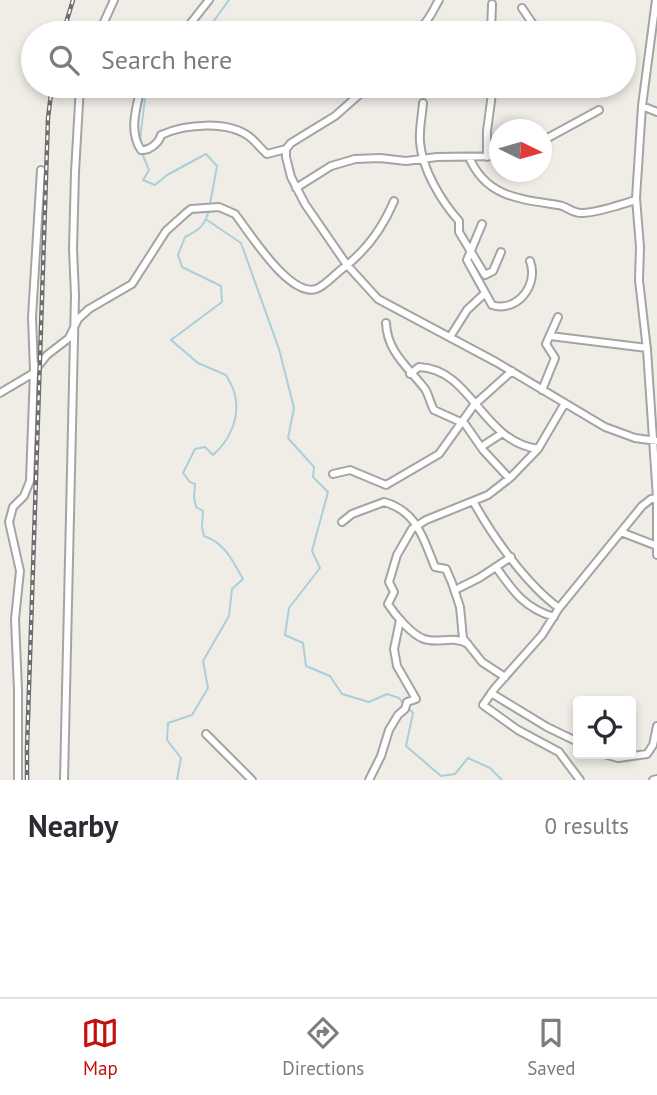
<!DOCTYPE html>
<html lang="en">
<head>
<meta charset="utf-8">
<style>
  :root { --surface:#fff; --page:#f2f2f3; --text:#2b2b33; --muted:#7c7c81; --line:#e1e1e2; --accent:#c2100e }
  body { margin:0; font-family:"PT Sans",sans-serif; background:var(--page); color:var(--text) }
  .controls { position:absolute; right:21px; bottom:21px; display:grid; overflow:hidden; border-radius:7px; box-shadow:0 4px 10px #0003 }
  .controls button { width:63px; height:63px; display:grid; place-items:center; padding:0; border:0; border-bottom:2px solid var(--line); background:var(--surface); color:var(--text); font:35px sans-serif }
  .compass { position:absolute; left:489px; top:119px; width:63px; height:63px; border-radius:50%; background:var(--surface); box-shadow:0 4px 10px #0003; rotate:95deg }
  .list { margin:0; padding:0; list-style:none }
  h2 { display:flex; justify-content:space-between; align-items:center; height:91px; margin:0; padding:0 28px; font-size:30px }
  h2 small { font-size:23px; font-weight:400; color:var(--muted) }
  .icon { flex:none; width:38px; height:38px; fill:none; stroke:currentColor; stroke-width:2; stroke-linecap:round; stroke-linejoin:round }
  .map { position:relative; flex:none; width:657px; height:780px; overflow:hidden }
  .search { position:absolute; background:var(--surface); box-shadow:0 4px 10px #0003; left:21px; right:21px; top:21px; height:77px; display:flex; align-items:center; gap:18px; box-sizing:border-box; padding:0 24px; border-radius:38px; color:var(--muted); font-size:26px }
  .sheet { height:217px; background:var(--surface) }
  nav { display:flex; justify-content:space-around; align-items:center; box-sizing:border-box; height:98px; border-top:2px solid var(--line); background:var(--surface); font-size:19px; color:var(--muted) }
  nav a { display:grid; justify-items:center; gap:4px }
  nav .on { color:var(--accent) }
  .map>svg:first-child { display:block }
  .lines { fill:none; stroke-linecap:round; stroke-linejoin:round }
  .stream { stroke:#abcfda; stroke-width:2 }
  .minor-casing { stroke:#a4a4a4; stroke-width:10 }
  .minor { stroke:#fff; stroke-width:6 }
  .rail-casing { stroke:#6e6e6e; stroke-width:4.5 }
  .rail { stroke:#fff; stroke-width:2; stroke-dasharray:5; stroke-linecap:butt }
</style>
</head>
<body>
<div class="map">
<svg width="657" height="780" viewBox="0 0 657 780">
  <rect width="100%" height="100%" fill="#f0ede7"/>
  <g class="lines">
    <!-- stream -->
    <path class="stream" d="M 205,33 L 229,0
      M 140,140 L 145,98 L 154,86
      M 142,153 L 149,170 L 143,180 L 155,185 L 167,175 L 206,154 L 217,166 L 210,204
      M 207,220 L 241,243 L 279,349 L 294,408 L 288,438 L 314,467 L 313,477 L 328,492 L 312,551 L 320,568 L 289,608 L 285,635 L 303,643 L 306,666 L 330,676 L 342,694 L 369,702 L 387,694 L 399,698 L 404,704
      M 408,708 L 413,713 L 406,746 L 441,776 L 455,774 L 468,758 L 490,768 L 502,780
      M 177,780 L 181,758 L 167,740 L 168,723 L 192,715 L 208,688 L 203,661 L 229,616 L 232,589 L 243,579 C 232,560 225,543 204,536 L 202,527 L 203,511 L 196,507 L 194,497 L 195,484 L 190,482 L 183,473 L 195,449 L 205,447 L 213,455 C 230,440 240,418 235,395 C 234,388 229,381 226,375 L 198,363 L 171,340 L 222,302 L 221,286 L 182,267 L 178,255 L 185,237 C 199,230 205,226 209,210"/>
    <!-- minor casing -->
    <g class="minor-casing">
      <path id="minor" d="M 656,0 L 642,106 L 636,198 L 640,247 L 639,280 L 647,350 L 657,498 L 657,555
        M 522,8 L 539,33
        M 99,33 L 114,0
        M 183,33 L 209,0
        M 404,33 C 410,28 415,31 421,27 C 429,21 434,8 439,0
        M 491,33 L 492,4
        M 141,86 C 137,106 128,131 141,150 C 149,151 159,143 161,135 C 185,124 229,120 251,138 C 257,143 261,149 267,154 L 286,149
        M 369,86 L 335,116 L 291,143 L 286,149 L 286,157 L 291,177 L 305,204 L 347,265 L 378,299 L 496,362 L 605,427 L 635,438 L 657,441
        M 423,103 C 422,116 419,129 420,142 C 422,169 441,201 459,221 L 459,232 L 485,275 L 493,271 L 501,252
        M 642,106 L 657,112
        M 542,141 L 599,110
        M 469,157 C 486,197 519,199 558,205 C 567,206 573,214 583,213 C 601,212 618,205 636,200
        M 487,157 L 487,131 L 493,86
        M 296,188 L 331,166 L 355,159 L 380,158 L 406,161 L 437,157 L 500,156
        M 482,224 L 467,260 L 492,305 C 517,313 539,285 530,261
        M 386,323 C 387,352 409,368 425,389 C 429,395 430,403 434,410 L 465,424 L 483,450 L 509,478
        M 550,336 L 647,348
        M 450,337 L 467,310 L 484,294
        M 410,374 L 419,367 C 472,369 481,441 538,449
        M 542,390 L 555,358 L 546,344 L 558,317
        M 0,393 L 32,374 L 47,355 L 69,338 L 78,319 L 89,309 L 132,284 L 166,231 L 186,213 L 191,209 L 219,207 L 235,214 C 250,233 289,297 316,289 C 325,286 334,275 342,269 C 365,252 383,227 394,201
        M 481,447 L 501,434
        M 333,474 L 350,470 L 386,485 L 439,454 L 474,405 L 512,371
        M 473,501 C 492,536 527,585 559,608
        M 342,522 L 352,514 L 384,502 C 417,511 423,538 435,567 L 446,569 L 452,583 L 460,607 L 463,638 L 482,662 L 505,677
        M 621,532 L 657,546
        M 496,567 C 513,591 524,608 554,617
        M 455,590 L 479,578 L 511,557
        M 468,644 C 454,635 438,644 424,639 C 412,635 395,615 388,604 L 394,592 L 389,582 L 397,555 L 412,529 L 426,520 L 488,495 L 511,477 L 538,449 L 565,403
        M 491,693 L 547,727 L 578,742
        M 206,734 L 252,780
        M 604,754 L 618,758 L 647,754 L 653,745 L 657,726
        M 18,780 L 18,690 L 15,619 L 20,571 L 9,522 L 13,507 L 24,496 L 30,481 L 34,371 L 32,317 L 41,170
        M 64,780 L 75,295 L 73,249 L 75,172 L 80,86
        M 369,780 L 381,756 L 389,730 L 398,715 L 405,709 L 407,702 L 416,699 L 397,666 L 394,649 L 400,620
        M 580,780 L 559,752 L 518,730 L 483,705 L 495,688 L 542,635 L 559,608 L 642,506 L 651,499 L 657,498
        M 653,780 L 657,779"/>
    </g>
    <!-- minor -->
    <use href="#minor" class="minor"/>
    <!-- rail casing -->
    <g class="rail-casing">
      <path id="rail" d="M 63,33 L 73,0
        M 27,780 L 27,748 L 48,118 L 52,86"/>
    </g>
    <!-- rail -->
    <use href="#rail" class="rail"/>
  </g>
</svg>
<div class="controls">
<button><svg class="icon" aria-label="locate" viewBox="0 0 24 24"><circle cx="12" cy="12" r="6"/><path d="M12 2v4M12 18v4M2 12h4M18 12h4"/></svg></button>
</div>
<svg class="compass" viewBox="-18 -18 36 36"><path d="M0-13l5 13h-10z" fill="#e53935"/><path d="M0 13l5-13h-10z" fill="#7c7c81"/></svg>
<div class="search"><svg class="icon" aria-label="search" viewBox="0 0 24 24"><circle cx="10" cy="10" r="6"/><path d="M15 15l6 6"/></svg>Search here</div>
</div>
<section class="sheet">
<h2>Nearby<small>0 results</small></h2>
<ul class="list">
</ul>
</section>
<nav>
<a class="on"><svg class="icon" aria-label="map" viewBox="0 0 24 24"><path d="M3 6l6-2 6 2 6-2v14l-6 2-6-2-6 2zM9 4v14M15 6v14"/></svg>Map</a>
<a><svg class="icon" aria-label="directions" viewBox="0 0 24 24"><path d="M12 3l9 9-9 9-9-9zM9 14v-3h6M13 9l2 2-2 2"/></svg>Directions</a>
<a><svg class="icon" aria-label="saved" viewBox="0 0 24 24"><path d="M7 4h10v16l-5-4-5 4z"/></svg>Saved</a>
</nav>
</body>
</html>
